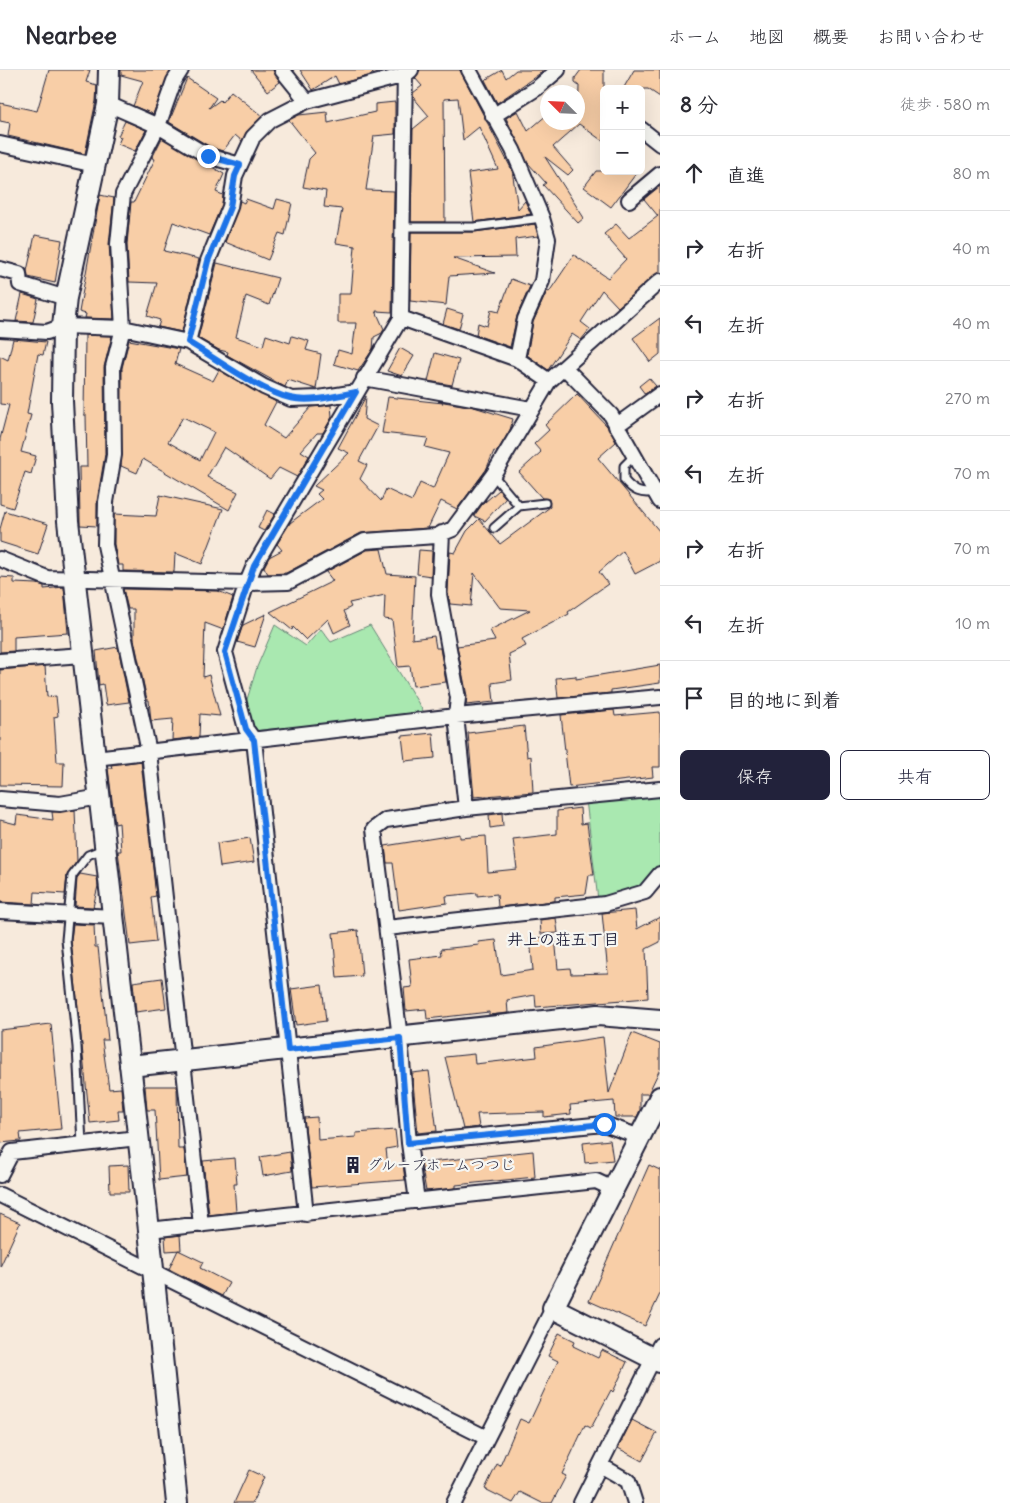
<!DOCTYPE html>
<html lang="ja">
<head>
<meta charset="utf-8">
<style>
  :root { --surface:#fff; --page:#f7f7f7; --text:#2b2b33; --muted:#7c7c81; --line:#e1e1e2; --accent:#22223b }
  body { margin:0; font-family:Delius,"Klee One",sans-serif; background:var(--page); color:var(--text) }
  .controls { position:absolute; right:15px; top:15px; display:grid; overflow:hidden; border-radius:8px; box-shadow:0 5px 20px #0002 }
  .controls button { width:45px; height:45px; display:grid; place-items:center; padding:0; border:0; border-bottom:1px solid var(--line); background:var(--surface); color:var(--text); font:25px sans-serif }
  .compass { position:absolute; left:540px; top:15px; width:45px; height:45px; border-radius:50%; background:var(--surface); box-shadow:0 5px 20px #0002; rotate:294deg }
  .stop { position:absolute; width:15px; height:15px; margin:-11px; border:4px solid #1a73e8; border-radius:50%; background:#fff }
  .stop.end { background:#1a73e8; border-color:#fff; box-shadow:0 1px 5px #0008 }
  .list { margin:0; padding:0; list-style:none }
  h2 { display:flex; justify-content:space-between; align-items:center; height:65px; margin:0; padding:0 20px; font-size:21px }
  h2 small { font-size:16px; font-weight:400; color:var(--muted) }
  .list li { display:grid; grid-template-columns:32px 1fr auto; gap:15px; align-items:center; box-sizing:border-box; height:75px; padding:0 20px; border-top:1px solid var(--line) }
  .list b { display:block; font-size:19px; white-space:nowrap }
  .list em { font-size:16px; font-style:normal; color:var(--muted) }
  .actions { display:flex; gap:10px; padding:15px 20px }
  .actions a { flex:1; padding:11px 0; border:1px solid var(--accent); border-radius:8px; text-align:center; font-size:18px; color:var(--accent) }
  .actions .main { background:var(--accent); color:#fff }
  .icon { flex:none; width:28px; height:28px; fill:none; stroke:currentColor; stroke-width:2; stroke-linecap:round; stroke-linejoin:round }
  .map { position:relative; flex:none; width:660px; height:1433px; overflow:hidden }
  header { display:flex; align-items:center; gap:30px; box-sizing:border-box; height:70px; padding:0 25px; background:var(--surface); border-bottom:1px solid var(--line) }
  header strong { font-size:24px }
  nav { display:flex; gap:28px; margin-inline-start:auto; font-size:18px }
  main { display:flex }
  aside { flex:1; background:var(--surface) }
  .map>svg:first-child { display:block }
  .green { fill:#a9e8b0; stroke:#668576 }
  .building { fill:#f8cea7; stroke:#22223b; fill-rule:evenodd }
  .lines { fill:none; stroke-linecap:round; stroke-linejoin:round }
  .lane-casing { stroke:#22223b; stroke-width:11 }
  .street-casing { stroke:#22223b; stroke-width:18 }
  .secondary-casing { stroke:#22223b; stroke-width:24 }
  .lane { stroke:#f6f6f2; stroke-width:7 }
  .street { stroke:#f6f6f2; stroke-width:14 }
  .secondary { stroke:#f6f6f2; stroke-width:20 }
  .route { stroke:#1a73e8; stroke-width:6 }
  .labels { text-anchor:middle; stroke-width:4.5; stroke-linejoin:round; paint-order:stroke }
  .poi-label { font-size:15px; fill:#22223b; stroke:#f6f6f2; text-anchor:start }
  .neighbourhood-label { font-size:16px; font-weight:bold; fill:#22223b; stroke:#f6f6f2 }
</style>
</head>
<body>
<header>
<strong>Nearbee</strong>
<nav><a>ホーム</a><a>地図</a><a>概要</a><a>お問い合わせ</a></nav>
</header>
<main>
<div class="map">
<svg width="660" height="1433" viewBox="0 0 660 1433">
  <rect width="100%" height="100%" fill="#f7eadc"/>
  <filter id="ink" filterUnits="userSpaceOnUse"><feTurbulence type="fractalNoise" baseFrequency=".02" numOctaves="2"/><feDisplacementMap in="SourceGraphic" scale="10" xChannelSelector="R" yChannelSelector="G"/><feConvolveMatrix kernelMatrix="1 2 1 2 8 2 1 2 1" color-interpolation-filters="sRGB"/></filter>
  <g filter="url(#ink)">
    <!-- green -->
    <path class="green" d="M 275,555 L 306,576 L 321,559 L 331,572 L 370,555 L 425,644 L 252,661 L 245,636 L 257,597 Z
      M 660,723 L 660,794 C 645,823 628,822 598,830 L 586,730 Z"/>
    <!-- building -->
    <path class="building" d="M 49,0 L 90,0 L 86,12 L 97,15 L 96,31 L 85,84 L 8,66 L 10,53 L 0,51 L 0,33 L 37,41 Z
      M 121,0 L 171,0 L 153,44 L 133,36 L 143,11 L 121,5 Z
      M 251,0 L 273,0 L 280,12 L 268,21 Z
      M 300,0 L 379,0 L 368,6 L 339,14 L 335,6 L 313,20 Z
      M 420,0 L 459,0 L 461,2 L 512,100 L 518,139 L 525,131 L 531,144 L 474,152 L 468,103 L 498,99 L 479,57 L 463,70 L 458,28 L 444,29 L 445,152 L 411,152 L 413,59 L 429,46 L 413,27 L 413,23 L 422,16 L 415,8 Z
      M 502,0 L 506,8 L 516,0 L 545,0 L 497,33 L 485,10 Z
      M 581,0 L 604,0 L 604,72 L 579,54 L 553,77 L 573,100 L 568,105 L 545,87 L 584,148 L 578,153 L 543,115 L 546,113 L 527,92 L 506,48 L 518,41 L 528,61 L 548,44 L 548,52 L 578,52 L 579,16 L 575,13 L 575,8 Z
      M 634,0 L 660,0 L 660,27 L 648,19 L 623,19 Z
      M 187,8 L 216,28 L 209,38 L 220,30 L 222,32 L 231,21 L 262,46 L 247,61 L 242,71 L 235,65 L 223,81 L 212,78 L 169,52 Z
      M 395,32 L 395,64 L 374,66 L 366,120 L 394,121 L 392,242 L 376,241 L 384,259 L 382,263 L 374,267 L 373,279 L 358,301 L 334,294 L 338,280 L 352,284 L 356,253 L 338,253 L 338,224 L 351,224 L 355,176 L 336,173 L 342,139 L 324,137 L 326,121 L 303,117 L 309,89 L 315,83 L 289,50 L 299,45 L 327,42 L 328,53 L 375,42 L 375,34 Z
      M 125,51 L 146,60 L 135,81 L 118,74 L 121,67 L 118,66 Z
      M 162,68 L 224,104 L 216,122 L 223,125 L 222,135 L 209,165 L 173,152 L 164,181 L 199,189 L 182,262 L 158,257 L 160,250 L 147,246 L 157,213 L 129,212 L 127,174 L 131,132 L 134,132 L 155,89 L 152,88 Z
      M 596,101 L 638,101 L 611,137 L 584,117 Z
      M 660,116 L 660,202 L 618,237 L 602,220 L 581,252 L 590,259 L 581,270 L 572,264 L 548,300 L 527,285 L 533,252 L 547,221 L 549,222 L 574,185 L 608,208 L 626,189 L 604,164 L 616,154 L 629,168 L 658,146 L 644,129 Z
      M 100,125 L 114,128 L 109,174 L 114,249 L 85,248 L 86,244 L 79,242 Z
      M 246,129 L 274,139 L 277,129 L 292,133 L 285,165 L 279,163 L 268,190 L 225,172 L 240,131 L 244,133 Z
      M 535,154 L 538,166 L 515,169 L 516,187 L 453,188 L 495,203 L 449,206 L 446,235 L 410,231 L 411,162 L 474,162 Z
      M 35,165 L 62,170 L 55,213 L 28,207 L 27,201 Z
      M 217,193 L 278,208 L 269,235 L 246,226 L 236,267 L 263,276 L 266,265 L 290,273 L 292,266 L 309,271 L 306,280 L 321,284 L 316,319 L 288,310 L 285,317 L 227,285 L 228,282 L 219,280 L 198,268 Z
      M 511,209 L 530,216 L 517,246 L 510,277 L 476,265 L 478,253 L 487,256 L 491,240 L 499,242 Z
      M 22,224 L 38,229 L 33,252 L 16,251 Z
      M 447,239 L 463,244 L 459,259 L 443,254 Z
      M 660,248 L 660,284 L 650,292 L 633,268 Z
      M 85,265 L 112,266 L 104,297 L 105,384 L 97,431 L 97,456 L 80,455 L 80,450 L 79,397 L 87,397 L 86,345 L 84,345 Z
      M 13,269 L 46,272 L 43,285 L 38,284 L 27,344 L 31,345 L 21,382 L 36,386 L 31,404 L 25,402 L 13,438 L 0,434 L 0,369 L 9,335 L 0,334 L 0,286 L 8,290 Z
      M 129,270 L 179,279 L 175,294 L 213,311 L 219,300 L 276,332 L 264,355 L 284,368 L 311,337 L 331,335 L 332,347 L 323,363 L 317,363 L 301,381 L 309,386 L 297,407 L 279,398 L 270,409 L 224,377 L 207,407 L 238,422 L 229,440 L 143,389 L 137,403 L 121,396 L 122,298 ZM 183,347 L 214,362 L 200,390 L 168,372 Z
      M 400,278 L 414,286 L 402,306 L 387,301 Z
      M 435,283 L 459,290 L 452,315 L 428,311 Z
      M 649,308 L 656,316 L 645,324 L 639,316 Z
      M 577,324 L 607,356 L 616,372 L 598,388 L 660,462 L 660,491 L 635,504 L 623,481 L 599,502 L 608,514 L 568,542 L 569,544 L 522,569 L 526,576 L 509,584 L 512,610 L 492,613 L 494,632 L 466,635 L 467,626 L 457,576 L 495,571 L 490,560 L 530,540 L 500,538 L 474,503 L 471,536 L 450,534 L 448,523 L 450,482 L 455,483 L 467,461 L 479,449 L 500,474 L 550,437 L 549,429 L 542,428 L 519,402 L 541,382 L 534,374 L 549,360 L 545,355 Z
      M 366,326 L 364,349 L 378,356 L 359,391 L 367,395 L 360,409 L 381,431 L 386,419 L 412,431 L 420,413 L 433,419 L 449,383 L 425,377 L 428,368 L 382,363 L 388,327 L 443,333 L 438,331 L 474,337 L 513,349 L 510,360 L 497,382 L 494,381 L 486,400 L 457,439 L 441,431 L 428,458 L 361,463 L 286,503 L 268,504 L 264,497 L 269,487 L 282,480 L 277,474 L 290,453 L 322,429 L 317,424 L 322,420 L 314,416 L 349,383 L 338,378 Z
      M 499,420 L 506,428 L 485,451 L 474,446 L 486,429 L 485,432 Z
      M 160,425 L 223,439 L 202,494 L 175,483 L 174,502 L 123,501 L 123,495 L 118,495 L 114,474 L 114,444 L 156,446 Z
      M 267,440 L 275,444 L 264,461 L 258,458 Z
      M 5,441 L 48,454 L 38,484 L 0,472 L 0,459 Z
      M 381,479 L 387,504 L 415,506 L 412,569 L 434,566 L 436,578 L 440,578 L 446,612 L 413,616 L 410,596 L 398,597 L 392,550 L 384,549 L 385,525 L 349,533 L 351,537 L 344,541 L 350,555 L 334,563 L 328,549 L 306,570 L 293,557 L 292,560 L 270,542 L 333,511 L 326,502 L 367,480 Z
      M 419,480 L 432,481 L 431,506 L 417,504 Z
      M 0,507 L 14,508 L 14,513 L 37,514 L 44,516 L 44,519 L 64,517 L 68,563 L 14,567 L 14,581 L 0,582 Z
      M 123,519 L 218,521 L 233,527 L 224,557 L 221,559 L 205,553 L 203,607 L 209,605 L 220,646 L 200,644 L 199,667 L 172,670 L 173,649 L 151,651 L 149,630 L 147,630 L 134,569 L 134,539 L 128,539 Z
      M 266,544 L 255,577 L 237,572 L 243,555 Z
      M 118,577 L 129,632 L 106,635 L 103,614 L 99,615 L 96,581 Z
      M 660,595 L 660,613 L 611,620 L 611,623 L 558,628 L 556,608 L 576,606 L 576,609 Z
      M 45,596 L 47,627 L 56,626 L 58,646 L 54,647 L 57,692 L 64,692 L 63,716 L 0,715 L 0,600 Z
      M 614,640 L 615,646 L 660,642 L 660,697 L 652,697 L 653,707 L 569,717 L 561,645 Z
      M 524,656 L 527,687 L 531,686 L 533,722 L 474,727 L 468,663 Z
      M 433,663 L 435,688 L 405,691 L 402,666 Z
      M 141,691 L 156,826 L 151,827 L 156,872 L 130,875 L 118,781 L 121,781 L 119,753 L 115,754 L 108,698 L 112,698 L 111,695 Z
      M 580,738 L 581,754 L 587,753 L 594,805 L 589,805 L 586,824 L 555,827 L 555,831 L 498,837 L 497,824 L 477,826 L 477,823 L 446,826 L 447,833 L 399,840 L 393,793 L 387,793 L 385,776 L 460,764 L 460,768 L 486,766 L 488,802 L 517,799 L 513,769 L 557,764 L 557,741 Z
      M 75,740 L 77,791 L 67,805 L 65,824 L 35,822 L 34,834 L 0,832 L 0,750 L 16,754 L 17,745 L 53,750 L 52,742 Z
      M 502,743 L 503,756 L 490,758 L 489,745 Z
      M 250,768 L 254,792 L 220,797 L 217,773 Z
      M 80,804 L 97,807 L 98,816 L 93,837 L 75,836 L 77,808 Z
      M 635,840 L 637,859 L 660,847 L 660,872 L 646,879 L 648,928 L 536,937 L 535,925 L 507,930 L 508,943 L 489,945 L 489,942 L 427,949 L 426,939 L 406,941 L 404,918 L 412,917 L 409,889 L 442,885 L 441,879 L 479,875 L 478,872 L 496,870 L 501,905 L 533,900 L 530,868 L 555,867 L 558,899 L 570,898 L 571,904 L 608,903 L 602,843 Z
      M 556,848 L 558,863 L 541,864 L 540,850 Z
      M 73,854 L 94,855 L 95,877 L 98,877 L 108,970 L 102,970 L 109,1019 L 121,1018 L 123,1040 L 118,1040 L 119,1050 L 90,1053 L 71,870 Z
      M 358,860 L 362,906 L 337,908 L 333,863 Z
      M 162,908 L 166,938 L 136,942 L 133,912 Z
      M 322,915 L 326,951 L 296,955 L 291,919 Z
      M 51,954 L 61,1059 L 20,1063 L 21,1071 L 0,1073 L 0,960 Z
      M 632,963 L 660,974 L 660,999 L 648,1024 L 640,1024 L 640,1040 L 637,1047 L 615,1047 L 614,1031 L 570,1035 L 571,1044 L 544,1047 L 544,1042 L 477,1044 L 479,1057 L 463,1059 L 445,987 L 474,984 L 475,994 L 537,987 L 536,977 L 603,967 L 609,1023 Z
      M 429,1001 L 437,1061 L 418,1063 L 412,1003 Z
      M 145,1016 L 177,1016 L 178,1079 L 184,1079 L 187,1107 L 159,1110 L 155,1040 L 147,1040 Z
      M 317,1047 L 318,1070 L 356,1067 L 356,1063 L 395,1060 L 397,1077 L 386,1079 L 388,1096 L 403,1094 L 405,1110 L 312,1117 L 304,1048 Z
      M 610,1070 L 613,1090 L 585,1093 L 583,1073 Z
      M 533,1081 L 535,1107 L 456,1115 L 456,1118 L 426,1121 L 421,1093 Z
      M 290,1082 L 292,1101 L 263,1106 L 260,1087 Z
      M 235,1088 L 237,1114 L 234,1114 L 236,1142 L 209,1145 L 203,1091 Z
      M 128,1095 L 129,1122 L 110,1122 L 109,1096 Z
      M 649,1095 L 660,1100 L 660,1224 L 645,1256 L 589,1231 Z
      M 0,1144 L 20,1153 L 0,1197 Z
      M 180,1165 L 181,1180 L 166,1181 L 165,1167 Z
      M 178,1180 L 203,1192 L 200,1198 L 229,1213 L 222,1226 L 169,1199 Z
      M 559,1263 L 575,1271 L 573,1276 L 598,1288 L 602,1280 L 627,1292 L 613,1322 L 611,1320 L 591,1358 L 585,1355 L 562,1404 L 566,1406 L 552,1433 L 542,1433 L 520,1422 L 513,1433 L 485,1419 L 497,1394 L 500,1396 L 520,1349 L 529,1353 L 558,1291 L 548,1286 Z
      M 632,1350 L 657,1363 L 642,1391 L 618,1378 Z
      M 249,1400 L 264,1407 L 252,1433 L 234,1433 Z"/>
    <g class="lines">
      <!-- lane casing -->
      <g class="lane-casing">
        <path id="lane" d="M 402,157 L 474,157 L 542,148
          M 633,387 L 624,396 L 624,410 C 633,421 641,425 655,422
          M 493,405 L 519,436 L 494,458
          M 519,436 L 545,433
          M 82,1074 L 77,977 L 66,870 L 72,806 L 88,785 L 103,779"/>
      </g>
      <!-- street casing -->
      <g class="street-casing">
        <path id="street" d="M 181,0 L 174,11 L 158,56 L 123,124 L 118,174 L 123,258 L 113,297 L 114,385 L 106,432 L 105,475 L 149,682 L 201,1155
          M 282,0 L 307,31
          M 469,0 L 513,80 L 542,148 L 548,169 L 542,211 L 525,249 L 517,289 L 549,311
          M 108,34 L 158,56 L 208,86 L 240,95
          M 493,46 L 537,18 L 558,0
          M 641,59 L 660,74
          M 0,74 L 95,95
          M 629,130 L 660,104
          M 0,199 L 19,204 L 20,214 L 66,228
          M 401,248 L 517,289
          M 0,259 L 47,262 L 63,256 L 123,258 L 188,272 L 264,317 L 291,329 L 319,328 L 356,322
          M 188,272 L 208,191 L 230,137 L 235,106 L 253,67 L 270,50 L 307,31 L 405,5 L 411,0
          M 565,298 L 611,345 L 660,431
          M 364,308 L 531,339
          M 616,356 L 660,324
          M 442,463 L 439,524 L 458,628 L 456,646 L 466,738
          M 0,489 L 47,508 L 247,513 L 288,512 L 365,471 L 436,466 L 453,459 L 493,405 L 549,311 L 660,211
          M 0,591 L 83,585
          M 95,688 L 456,646 L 660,627
          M 0,729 L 60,734 L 100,727
          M 0,841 L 113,847
          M 387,858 L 605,834 L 645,822 L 660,804
          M 409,1073 L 604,1054 L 640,1067
          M 0,1105 L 12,1082 L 138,1068
          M 0,1125 L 487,1368
          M 417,1131 L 409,1073 L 400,968 L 374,759 L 386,750 L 466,738 L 660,719
          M 306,1144 L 254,670 L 246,659 L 225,582 L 247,513 L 254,496 L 401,248 L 405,0
          M 149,1160 L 596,1111 L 613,1119
          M 600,1395 L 628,1411 L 635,1433
          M 454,1433 L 553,1238
          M 581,1433 L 660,1275"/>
      </g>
      <!-- secondary casing -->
      <g class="secondary-casing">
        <path id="secondary" d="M 109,0 L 108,34 L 66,228 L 63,256 L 62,331 L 68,451 L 149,1160 L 177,1433
          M 130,996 L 598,945 L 660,950
          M 660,1027 L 553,1238 L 660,1292"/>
      </g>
      <!-- lane -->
      <use href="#lane" class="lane"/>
      <!-- street -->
      <use href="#street" class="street"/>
      <!-- secondary -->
      <use href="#secondary" class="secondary"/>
    </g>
  </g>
  <g class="lines" filter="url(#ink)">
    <!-- route -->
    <path class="route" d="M 208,86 L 240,95 L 235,106 L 230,137 L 208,191 L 188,272 C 217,289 258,320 290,328 C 310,333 336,326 356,322 L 254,496 L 225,582 L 246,659 L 254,670 L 288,980 L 400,968 L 408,1073 L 604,1054"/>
  </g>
  <!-- icons -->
  <defs>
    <g id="building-bare" transform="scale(1.35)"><path d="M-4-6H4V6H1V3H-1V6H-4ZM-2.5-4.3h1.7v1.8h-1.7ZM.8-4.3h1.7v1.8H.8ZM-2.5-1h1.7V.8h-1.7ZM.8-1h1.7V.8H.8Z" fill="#22223b" stroke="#f6f6f2" stroke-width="2.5" paint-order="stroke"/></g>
  </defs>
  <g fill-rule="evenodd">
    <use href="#building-bare" x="353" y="1095"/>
  </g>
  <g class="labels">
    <!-- poi labels -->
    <g class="poi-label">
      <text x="367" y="1100">グループホームつつじ</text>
    </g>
    <!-- neighbourhood labels -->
    <g class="neighbourhood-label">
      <text x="563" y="875">井上の荘五丁目</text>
    </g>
  </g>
</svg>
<div class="controls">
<button>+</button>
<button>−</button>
</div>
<svg class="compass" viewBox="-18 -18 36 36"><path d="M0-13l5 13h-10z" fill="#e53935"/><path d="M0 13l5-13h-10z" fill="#7c7c81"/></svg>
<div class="stop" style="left:604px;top:1054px"></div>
<div class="stop end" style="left:208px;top:86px"></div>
</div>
<aside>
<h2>8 分<small>徒歩 · 580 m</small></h2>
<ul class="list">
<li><svg class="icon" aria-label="ahead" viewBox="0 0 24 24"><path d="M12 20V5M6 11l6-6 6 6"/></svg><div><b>直進</b></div><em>80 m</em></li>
<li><svg class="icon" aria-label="right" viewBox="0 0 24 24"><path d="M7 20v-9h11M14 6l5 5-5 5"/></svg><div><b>右折</b></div><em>40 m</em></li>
<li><svg class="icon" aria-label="left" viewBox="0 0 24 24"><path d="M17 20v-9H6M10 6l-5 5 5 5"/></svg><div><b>左折</b></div><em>40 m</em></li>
<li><svg class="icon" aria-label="right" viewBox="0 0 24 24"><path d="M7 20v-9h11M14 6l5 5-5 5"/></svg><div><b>右折</b></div><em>270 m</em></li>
<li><svg class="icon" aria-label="left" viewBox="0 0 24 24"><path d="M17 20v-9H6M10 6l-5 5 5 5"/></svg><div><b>左折</b></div><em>70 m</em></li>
<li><svg class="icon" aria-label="right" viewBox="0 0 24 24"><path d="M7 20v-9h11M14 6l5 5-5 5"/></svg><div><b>右折</b></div><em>70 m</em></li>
<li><svg class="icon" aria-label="left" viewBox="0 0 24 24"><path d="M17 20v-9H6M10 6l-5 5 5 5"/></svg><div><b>左折</b></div><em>10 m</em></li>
<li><svg class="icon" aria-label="arrive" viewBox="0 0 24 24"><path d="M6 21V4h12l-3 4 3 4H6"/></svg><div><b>目的地に到着</b></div></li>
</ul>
<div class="actions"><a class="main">保存</a><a>共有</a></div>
</aside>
</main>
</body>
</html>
